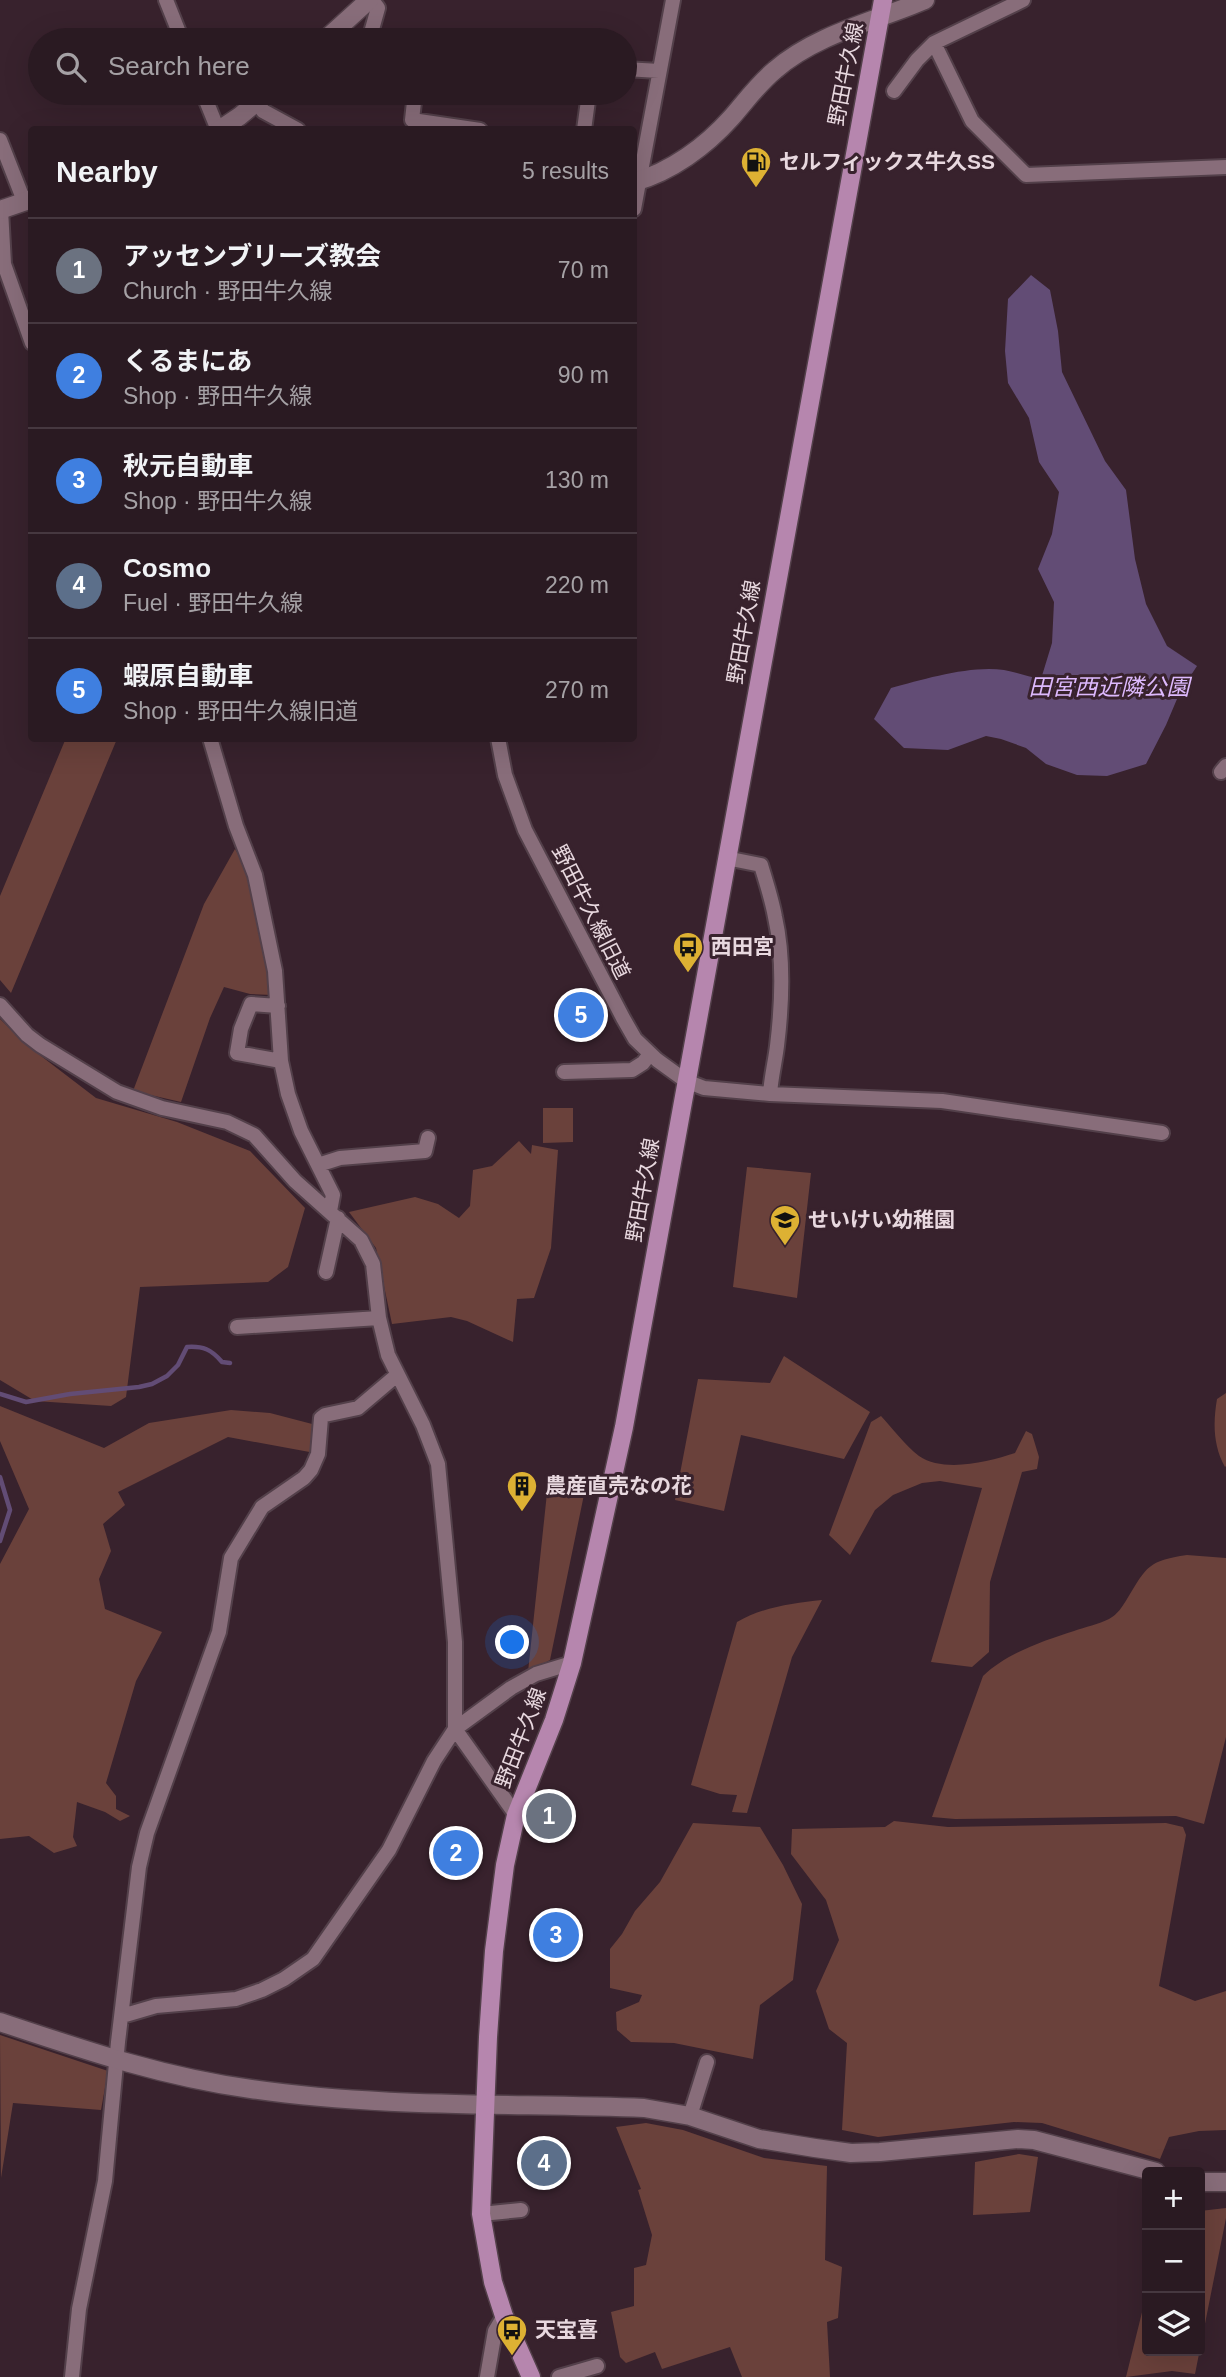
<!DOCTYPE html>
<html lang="en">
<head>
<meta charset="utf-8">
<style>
  :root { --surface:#2a1a22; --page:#32232a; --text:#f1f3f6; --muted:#a5a1a5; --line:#463840; --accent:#ddb133 }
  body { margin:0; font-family:Arial,"Noto Sans JP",sans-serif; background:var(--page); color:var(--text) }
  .controls { position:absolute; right:21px; bottom:21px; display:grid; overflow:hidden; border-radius:7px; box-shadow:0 7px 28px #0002 }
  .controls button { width:63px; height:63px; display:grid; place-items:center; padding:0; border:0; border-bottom:2px solid var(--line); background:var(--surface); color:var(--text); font:35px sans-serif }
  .you { position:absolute; left:513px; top:1643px; width:24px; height:24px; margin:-18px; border:5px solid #fff; border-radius:50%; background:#1a73e8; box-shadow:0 0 0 10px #1a73e833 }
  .badge { display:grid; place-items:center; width:46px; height:46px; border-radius:50%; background:var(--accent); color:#fff; font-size:23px; font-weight:700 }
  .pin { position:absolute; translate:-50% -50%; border:4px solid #fff; box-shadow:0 2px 7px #0006 }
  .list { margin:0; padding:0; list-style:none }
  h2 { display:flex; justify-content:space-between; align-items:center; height:91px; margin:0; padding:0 28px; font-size:30px }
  h2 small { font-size:23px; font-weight:400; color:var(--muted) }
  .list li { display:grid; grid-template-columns:46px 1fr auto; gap:21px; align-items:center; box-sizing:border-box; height:105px; padding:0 28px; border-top:2px solid var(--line) }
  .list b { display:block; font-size:26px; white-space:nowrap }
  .list p { margin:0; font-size:23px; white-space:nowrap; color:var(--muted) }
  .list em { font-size:23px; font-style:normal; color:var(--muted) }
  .icon { flex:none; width:38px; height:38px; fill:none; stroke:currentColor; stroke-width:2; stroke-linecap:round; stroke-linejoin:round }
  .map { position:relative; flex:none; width:1226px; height:2377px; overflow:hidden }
  .search { position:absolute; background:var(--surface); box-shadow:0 7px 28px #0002; left:28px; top:28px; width:609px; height:77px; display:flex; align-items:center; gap:18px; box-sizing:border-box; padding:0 24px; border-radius:38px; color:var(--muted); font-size:26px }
  .panel { position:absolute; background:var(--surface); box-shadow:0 7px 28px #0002; left:28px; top:126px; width:609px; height:616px; border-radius:7px }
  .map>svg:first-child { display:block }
  .green { fill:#6a413b }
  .water { fill:#624c75 }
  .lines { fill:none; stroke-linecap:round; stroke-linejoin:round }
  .stream { stroke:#624c75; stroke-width:4.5 }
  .minor-casing { stroke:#53404a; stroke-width:18 }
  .tertiary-casing { stroke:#53404a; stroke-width:21 }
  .secondary-casing { stroke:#53404a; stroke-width:21 }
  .primary-casing { stroke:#53404a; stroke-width:21 }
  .minor { stroke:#886d7a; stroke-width:14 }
  .tertiary { stroke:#886d7a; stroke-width:18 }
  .secondary { stroke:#886d7a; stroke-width:18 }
  .primary { stroke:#b686ae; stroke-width:18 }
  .labels { text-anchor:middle; stroke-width:6; stroke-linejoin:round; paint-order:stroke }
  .street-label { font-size:21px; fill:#e8d8df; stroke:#38222d }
  .poi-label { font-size:21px; font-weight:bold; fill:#e8d8df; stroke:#38222d; text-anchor:start }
  .water-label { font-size:23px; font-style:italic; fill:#ddb9fd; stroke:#38222d }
</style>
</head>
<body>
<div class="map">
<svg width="1226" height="2377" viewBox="0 0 1226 2377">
  <rect width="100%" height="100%" fill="#38222d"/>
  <!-- green -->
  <path class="green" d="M 66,738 L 117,739 L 11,993 L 0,980 L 0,896 Z
    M 235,849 L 252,878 L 272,995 L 250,994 L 224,987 L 210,1018 L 181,1102 L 133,1091 L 204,904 Z
    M 0,1019 L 28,1046 L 96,1098 L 177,1122 L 250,1151 L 305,1208 L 288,1267 L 268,1282 L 140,1287 L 126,1397 L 111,1406 L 35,1401 L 0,1380 Z
    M 543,1108 L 573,1108 L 573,1142 L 543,1143 Z
    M 519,1141 L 531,1154 L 532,1145 L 558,1150 L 551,1248 L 534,1298 L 517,1299 L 513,1342 L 467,1321 L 451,1317 L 392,1324 L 376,1248 L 349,1212 L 415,1197 L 438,1204 L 459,1218 L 470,1206 L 473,1170 L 492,1166 Z
    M 747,1167 L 811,1173 L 797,1298 L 733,1287 Z
    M 784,1356 L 870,1412 L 844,1459 L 741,1435 L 724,1511 L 675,1500 L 698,1379 L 770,1383 Z
    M 1226,1393 L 1226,1466 L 1225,1467 C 1213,1445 1213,1423 1217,1399 Z
    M 0,1406 L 104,1448 L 149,1423 L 231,1410 L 270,1413 L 316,1425 L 315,1453 L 228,1437 L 118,1492 L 125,1505 L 103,1524 L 111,1551 L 99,1579 L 105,1609 L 162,1632 L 136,1681 L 106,1783 L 116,1796 L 116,1809 L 130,1816 L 120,1821 L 105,1812 L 77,1802 L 73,1837 L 77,1846 L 54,1853 L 29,1836 L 0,1839 L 0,1564 L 29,1509 L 0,1441 Z
    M 881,1416 C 893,1429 905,1445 919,1456 C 944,1473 988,1462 1015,1453 L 1026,1431 L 1032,1434 L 1039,1457 L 1037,1469 L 1022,1472 L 990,1582 L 989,1652 L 972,1667 L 931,1662 L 982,1488 L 940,1481 L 922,1483 L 893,1495 L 875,1510 L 850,1555 L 829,1535 L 871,1422 Z
    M 549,1474 L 587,1480 L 550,1660 L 528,1672 Z
    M 1187,1555 L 1226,1558 L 1226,1737 L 1204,1824 L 1176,1816 L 955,1819 L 932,1817 L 983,1676 C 1007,1653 1043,1641 1074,1631 C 1085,1627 1099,1624 1109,1619 C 1118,1614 1122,1607 1127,1599 C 1147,1566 1148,1561 1187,1555 Z
    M 822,1600 L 792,1657 L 747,1813 L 732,1812 L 737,1795 L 720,1794 L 691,1785 L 737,1622 C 763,1607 793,1603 822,1600 Z
    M 894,1821 L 948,1827 L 1166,1823 L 1183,1827 L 1186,1835 L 1159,1986 L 1195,2001 L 1226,1991 L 1226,2130 L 1199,2131 L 1169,2137 L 1160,2159 L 1042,2123 L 1014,2122 L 878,2137 L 842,2130 L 847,2043 L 829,2029 L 816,1991 L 839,1940 L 826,1900 L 791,1854 L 792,1829 L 885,1827 Z
    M 693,1823 L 760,1827 L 783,1865 L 802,1904 L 793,1980 L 760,2005 L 753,2059 L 674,2043 L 631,2042 L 617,2030 L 616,2012 L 639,2002 L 642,1995 L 610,1988 L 610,1949 L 622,1934 L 635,1911 L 660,1882 Z
    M 0,2035 L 108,2071 L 101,2110 L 13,2103 L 1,2178 Z
    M 646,2123 L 683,2130 L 764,2158 L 827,2166 L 825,2260 L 842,2267 L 838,2318 L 827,2322 L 830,2377 L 742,2377 L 730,2347 L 662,2369 L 655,2352 L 626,2363 L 620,2357 L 611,2312 L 634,2306 L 634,2268 L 646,2265 L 652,2235 L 638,2190 L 641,2189 L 616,2127 Z
    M 1019,2154 L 1038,2157 L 1030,2212 L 973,2215 L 975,2162 Z
    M 1226,2208 L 1226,2218 L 1195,2374 L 1172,2371 L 1126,2377 L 1147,2292 L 1147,2351 L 1200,2351 L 1200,2211 Z"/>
  <!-- water -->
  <path class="water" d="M 1031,275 L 1050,290 L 1058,331 L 1062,372 L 1105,461 L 1126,490 L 1135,559 L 1146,604 L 1167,646 L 1197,666 L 1180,692 L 1166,725 L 1146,764 L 1107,776 L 1077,775 L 1046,764 L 1026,748 L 1001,739 L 986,736 L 948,750 L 904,748 L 874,719 L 891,688 C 924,679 971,665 1004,670 C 1016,672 1029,677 1041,679 L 1052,643 L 1054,602 L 1038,569 L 1052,534 L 1059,492 L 1039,462 L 1029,418 L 1008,383 L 1005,351 L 1008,299 Z"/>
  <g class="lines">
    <!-- stream -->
    <path class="stream" d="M 0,1394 L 26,1402 L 70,1394 L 139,1387 L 152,1384 L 167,1376 L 178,1365 L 187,1347 C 203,1346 211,1349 222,1362 L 230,1363
      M 0,1477 L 10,1510 L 0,1541"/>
    <!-- minor casing -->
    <g class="minor-casing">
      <path id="minor" d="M 166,0 L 182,40
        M 369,40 L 378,8 L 372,0
        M 934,43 L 972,121 L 1026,175 L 1226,167
        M 625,69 L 659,71
        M 894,91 L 917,60 L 934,43 L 1023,0
        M 203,93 L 218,130
        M 415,93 L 412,120 L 480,130
        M 257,102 L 263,111 L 298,130
        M 584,130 L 589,93
        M 0,140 L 24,201
        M 634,209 L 673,0
        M 1,210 L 4,264 L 32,343
        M 210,738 L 236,826 L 255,875 L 275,971 L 281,1061 L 288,1094 L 301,1131 L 333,1195 L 330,1211
        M 498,738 L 505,775 L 525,830 L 623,1018 L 635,1039 L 657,1060 L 686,1081 L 704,1088 L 770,1094 L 942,1101 L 1162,1133
        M 1221,772 L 1226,766
        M 726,858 L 761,865 C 766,882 772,900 775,917 C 784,957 782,1005 777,1046 C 775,1062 771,1078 770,1094
        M 0,1005 L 27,1035 L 40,1045 L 117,1092 L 162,1108 L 227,1122 L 254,1135 L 295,1181 L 361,1240 L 373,1264 L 379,1318 L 388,1355 L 423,1425 L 438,1464 L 455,1642 L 455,1729 L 516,1815
        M 278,1006 L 251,1004 L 241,1029 L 237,1053 L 281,1061
        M 564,1072 L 632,1070 L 643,1063 L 650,1054
        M 318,1165 L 340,1158 L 425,1151 L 428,1138
        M 326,1272 L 338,1218
        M 237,1327 L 379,1318
        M 122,2016 L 156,2006 L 236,1999 L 262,1990 L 284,1979 L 313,1959 L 389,1850 L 434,1761 L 455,1729 L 511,1688 L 536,1674 L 572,1663
        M 690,2116 L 707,2062
        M 481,2214 L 521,2210
        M 72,2377 L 79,2309 L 105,2181 L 118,2042 L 139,1867 L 147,1833 L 219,1632 L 231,1558 L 262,1507 L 304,1478 L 311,1470 L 318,1454 L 321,1418 L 325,1415 L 358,1408 L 397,1375
        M 487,2377 L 495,2331 L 504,2316
        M 559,2377 L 597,2366"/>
    </g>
    <!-- tertiary casing -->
    <g class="tertiary-casing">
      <path id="tertiary" d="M 634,182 C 671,172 706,146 731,118 C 745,102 758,84 775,70 C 816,34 876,21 925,0
        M 0,2022 C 84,2050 163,2077 251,2089 C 381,2108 513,2103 644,2108 L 690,2116 L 759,2139 L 815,2148 L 851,2153 L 880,2152 L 1018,2139 L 1034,2140 L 1156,2172
        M 1200,2182 L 1226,2182"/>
    </g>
    <!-- secondary casing -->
    <g class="secondary-casing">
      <path id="secondary" d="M 325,40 L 369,0
        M 219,130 L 240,116 L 267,93
        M 0,210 L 32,199"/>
    </g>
    <!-- primary casing -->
    <g class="primary-casing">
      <path id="primary" d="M 531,2377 L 504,2316 L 493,2282 L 481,2214 L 488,2037 L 494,1951 L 505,1865 L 516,1815 L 554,1720 L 572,1663 L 624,1427 L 883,0"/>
    </g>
    <!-- minor -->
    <use href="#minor" class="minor"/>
    <!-- tertiary -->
    <use href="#tertiary" class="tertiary"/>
    <!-- secondary -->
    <use href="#secondary" class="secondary"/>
    <!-- primary -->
    <use href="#primary" class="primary"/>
  </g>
  <!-- icons -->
  <defs>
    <g id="fuel-pin" transform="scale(1.575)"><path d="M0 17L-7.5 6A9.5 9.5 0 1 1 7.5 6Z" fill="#ddb133" stroke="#38222d"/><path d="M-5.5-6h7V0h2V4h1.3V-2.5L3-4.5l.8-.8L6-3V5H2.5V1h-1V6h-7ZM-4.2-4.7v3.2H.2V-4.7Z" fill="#111"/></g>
    <g id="bus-pin" transform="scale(1.575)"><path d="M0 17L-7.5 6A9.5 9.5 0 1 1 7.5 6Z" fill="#ddb133" stroke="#38222d"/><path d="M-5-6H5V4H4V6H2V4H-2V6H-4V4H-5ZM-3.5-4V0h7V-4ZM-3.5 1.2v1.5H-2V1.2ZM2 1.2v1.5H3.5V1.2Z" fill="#111"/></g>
    <g id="school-pin" transform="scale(1.575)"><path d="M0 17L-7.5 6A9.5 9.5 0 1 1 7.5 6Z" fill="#ddb133" stroke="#38222d"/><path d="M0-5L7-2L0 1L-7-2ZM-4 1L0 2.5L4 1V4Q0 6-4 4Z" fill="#111"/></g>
    <g id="building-pin" transform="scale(1.575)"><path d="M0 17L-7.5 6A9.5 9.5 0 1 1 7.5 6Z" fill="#ddb133" stroke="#38222d"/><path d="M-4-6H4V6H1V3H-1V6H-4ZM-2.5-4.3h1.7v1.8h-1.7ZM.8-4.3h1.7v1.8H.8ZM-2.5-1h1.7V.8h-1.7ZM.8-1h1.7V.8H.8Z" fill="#111"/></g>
  </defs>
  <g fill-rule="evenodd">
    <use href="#fuel-pin" x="756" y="162"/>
    <use href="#bus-pin" x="688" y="947"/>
    <use href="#school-pin" x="785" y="1220"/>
    <use href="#building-pin" x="522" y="1486"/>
    <use href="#bus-pin" x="512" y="2330"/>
  </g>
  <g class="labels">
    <!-- street labels -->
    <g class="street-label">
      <text transform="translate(846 74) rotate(-79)" y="7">野田牛久線</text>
      <text transform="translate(744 632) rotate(-80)" y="7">野田牛久線</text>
      <text transform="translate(591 912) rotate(63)" y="7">野田牛久線旧道</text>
      <text transform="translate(643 1190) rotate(-80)" y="7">野田牛久線</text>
      <text transform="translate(521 1738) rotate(-69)" y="7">野田牛久線</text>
    </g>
    <!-- poi labels -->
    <g class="poi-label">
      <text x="779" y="169">セルフィックス牛久SS</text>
      <text x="711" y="954">西田宮</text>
      <text x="808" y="1227">せいけい幼稚園</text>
      <text x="545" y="1493">農産直売なの花</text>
      <text x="535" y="2337">天宝喜</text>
    </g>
    <!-- water labels -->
    <g class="water-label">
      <text x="1109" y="695">田宮西近隣公園</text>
    </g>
  </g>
</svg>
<div class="controls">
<button>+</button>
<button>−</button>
<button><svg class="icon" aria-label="layers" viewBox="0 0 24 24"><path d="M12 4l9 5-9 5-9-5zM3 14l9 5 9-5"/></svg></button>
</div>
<div class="you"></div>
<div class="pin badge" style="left:549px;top:1816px;background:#6b7280">1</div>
<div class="pin badge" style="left:456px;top:1853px;background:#3f7fe0">2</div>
<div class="pin badge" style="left:556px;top:1935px;background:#3f7fe0">3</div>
<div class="pin badge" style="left:544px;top:2163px;background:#5c6f8a">4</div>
<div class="pin badge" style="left:581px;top:1015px;background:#3f7fe0">5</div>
<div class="search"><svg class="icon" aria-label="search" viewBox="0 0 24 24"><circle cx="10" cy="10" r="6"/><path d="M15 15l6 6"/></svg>Search here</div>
<section class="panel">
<h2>Nearby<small>5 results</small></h2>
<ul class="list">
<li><span class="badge" style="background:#6b7280">1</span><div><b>アッセンブリーズ教会</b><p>Church · 野田牛久線</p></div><em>70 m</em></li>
<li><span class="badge" style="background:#3f7fe0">2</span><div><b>くるまにあ</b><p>Shop · 野田牛久線</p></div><em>90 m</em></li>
<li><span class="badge" style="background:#3f7fe0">3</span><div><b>秋元自動車</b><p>Shop · 野田牛久線</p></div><em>130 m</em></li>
<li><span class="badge" style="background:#5c6f8a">4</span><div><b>Cosmo</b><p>Fuel · 野田牛久線</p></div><em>220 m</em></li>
<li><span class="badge" style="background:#3f7fe0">5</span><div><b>蝦原自動車</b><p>Shop · 野田牛久線旧道</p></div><em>270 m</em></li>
</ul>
</section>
</div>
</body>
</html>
